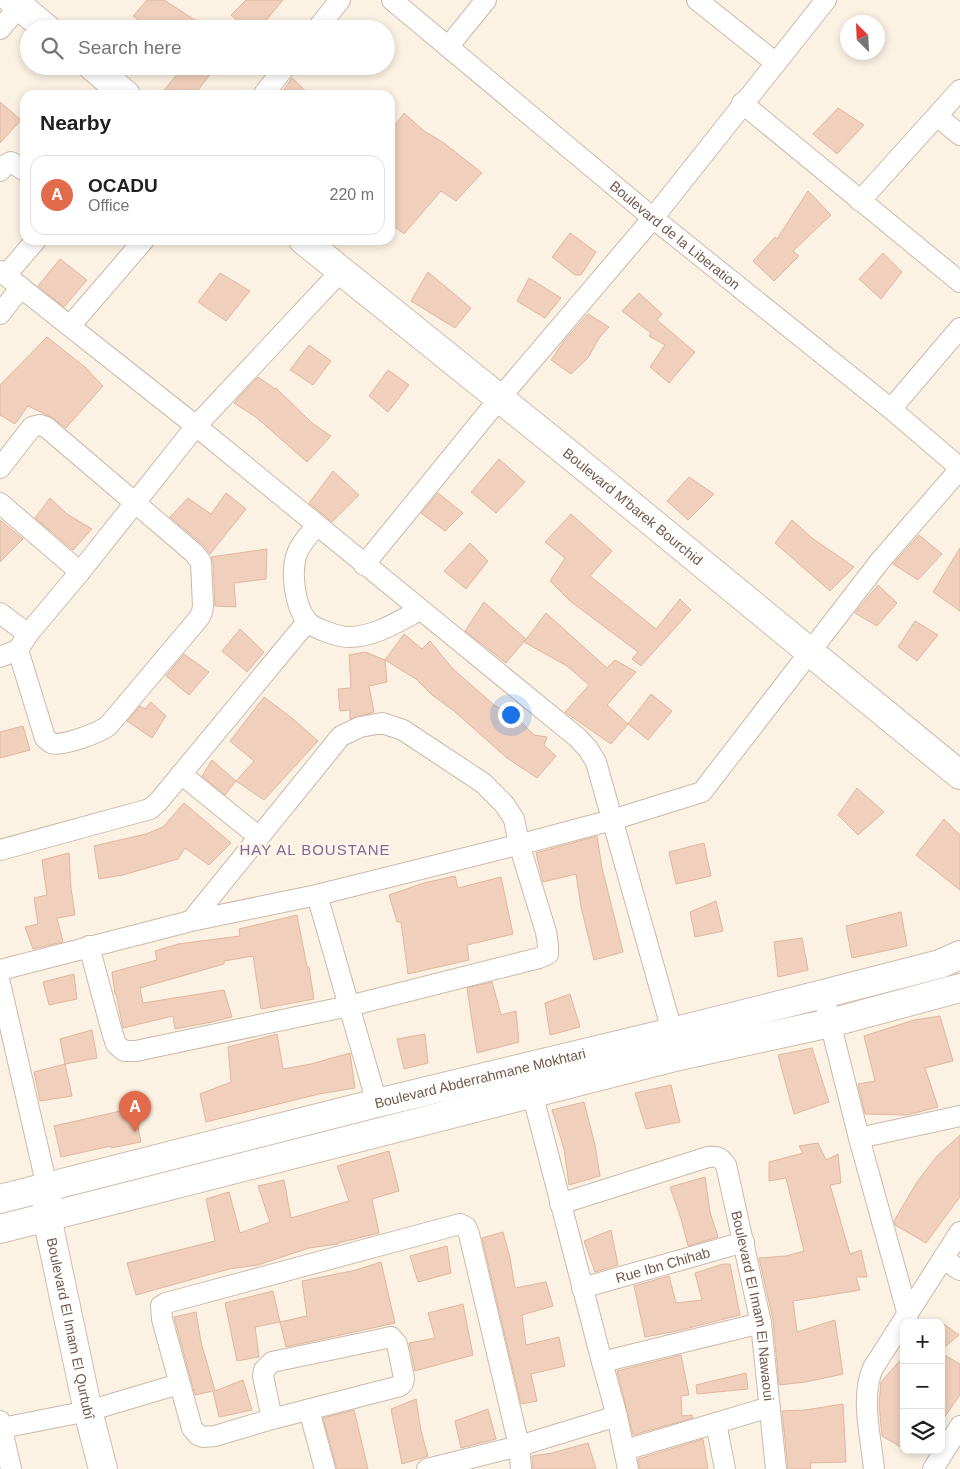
<!DOCTYPE html>
<html lang="en">
<head>
<meta charset="utf-8">
<style>
  :root { --surface:#fff; --page:#f6f6f6; --text:#202124; --muted:#757577; --line:#e0e0e0; --accent:#e26b4c }
  body { margin:0; font-family:Arial,sans-serif; background:var(--page); color:var(--text) }
  .controls { position:absolute; right:15px; bottom:15px; display:grid; overflow:hidden; border-radius:10px; box-shadow:0 2px 8px #0003 }
  .controls button { width:45px; height:45px; display:grid; place-items:center; padding:0; border:0; border-bottom:1px solid var(--line); background:var(--surface); color:var(--text); font:25px sans-serif }
  .compass { position:absolute; left:840px; top:15px; width:45px; height:45px; border-radius:50%; background:var(--surface); box-shadow:0 2px 8px #0003; rotate:336deg }
  .you { position:absolute; left:510px; top:714px; width:18px; height:18px; margin:-12px; border:4px solid #fff; border-radius:50%; background:#1a73e8; box-shadow:0 0 0 8px #1a73e833 }
  .badge { display:grid; place-items:center; width:32px; height:32px; border-radius:50%; background:var(--accent); color:#fff; font-size:16px; font-weight:700 }
  .pin { position:absolute; translate:-50% -41px; filter:drop-shadow(0 1px 2px #0008) }
  .pin::after { content:''; position:absolute; top:26px; width:18px; height:15px; background:inherit; clip-path:polygon(0 0,100% 0,50% 100%) }
  .list { margin:0; padding:0; list-style:none }
  h2 { display:flex; justify-content:space-between; align-items:center; height:65px; margin:0; padding:0 20px; font-size:21px }
  h2 small { font-size:16px; font-weight:400; color:var(--muted) }
  .list li { display:grid; grid-template-columns:32px 1fr auto; gap:15px; align-items:center; box-sizing:border-box; height:80px; margin:0 10px 10px; padding:0 10px; border:1px solid var(--line); border-radius:15px }
  .list b { display:block; font-size:19px; white-space:nowrap }
  .list p { margin:0; font-size:16px; white-space:nowrap; color:var(--muted) }
  .list em { font-size:16px; font-style:normal; color:var(--muted) }
  .icon { flex:none; width:28px; height:28px; fill:none; stroke:currentColor; stroke-width:2; stroke-linecap:round; stroke-linejoin:round }
  .map { position:relative; flex:none; width:960px; height:1469px; overflow:hidden }
  .search { position:absolute; background:var(--surface); box-shadow:0 2px 8px #0003; left:20px; top:20px; width:375px; height:55px; display:flex; align-items:center; gap:12px; box-sizing:border-box; padding:0 18px; border-radius:28px; color:var(--muted); font-size:19px }
  .panel { position:absolute; background:var(--surface); box-shadow:0 2px 8px #0003; left:20px; top:90px; width:375px; height:155px; border-radius:15px }
  .map>svg:first-child { display:block }
  .building { fill:#f0d0bc; stroke:#e2b69d }
  .lines { fill:none; stroke-linecap:round; stroke-linejoin:round }
  .street-casing { stroke:#ccb9aa; stroke-width:22 }
  .secondary-casing { stroke:#d1bbab; stroke-width:30 }
  .street { stroke:#fff; stroke-width:20 }
  .secondary { stroke:#fff; stroke-width:28 }
  .labels { text-anchor:middle; stroke-width:5; stroke-linejoin:round; paint-order:stroke }
  .street-label { font-size:14px; fill:#73584a; stroke:#fef6ea }
  .neighbourhood-label { font-size:15px; letter-spacing:1px; fill:#856696; stroke:#fef6ea }
</style>
</head>
<body>
<div class="map">
<svg width="960" height="1469" viewBox="0 0 960 1469">
  <rect width="100%" height="100%" fill="#fbf2e4"/>
  <!-- building -->
  <path class="building" d="M 147,0 L 164,0 L 209,29 L 151,29 L 133,16 Z
    M 246,0 L 283,0 L 259,29 L 247,29 L 231,15 Z
    M 184,66 L 217,66 L 194,95 L 160,95 Z
    M 292,78 L 310,95 L 280,95 Z
    M 0,102 L 21,120 L 0,143 Z
    M 838,108 L 864,125 L 837,154 L 813,134 Z
    M 404,113 L 424,131 L 444,143 L 482,173 L 456,201 L 441,191 L 404,234 L 390,223 L 390,132 Z
    M 808,191 L 831,215 L 793,251 L 799,256 L 774,281 L 753,261 L 775,237 L 777,239 Z
    M 570,233 L 596,252 L 581,275 L 575,275 L 552,257 Z
    M 883,253 L 902,272 L 881,299 L 859,279 Z
    M 60,259 L 87,280 L 64,307 L 38,286 Z
    M 428,272 L 471,308 L 455,328 L 411,301 Z
    M 220,273 L 250,291 L 226,321 L 198,302 Z
    M 529,278 L 561,298 L 545,318 L 517,301 Z
    M 639,293 L 662,314 L 657,320 L 695,352 L 669,383 L 650,367 L 665,345 L 649,336 L 651,333 L 622,311 Z
    M 588,314 L 609,327 L 599,338 L 588,358 L 571,374 L 551,360 L 564,341 Z
    M 47,337 L 85,367 L 103,386 L 66,428 L 53,418 L 28,406 L 15,424 L 0,415 L 0,385 Z
    M 309,345 L 331,361 L 313,385 L 290,370 Z
    M 388,370 L 409,385 L 388,412 L 369,396 Z
    M 258,377 L 275,389 L 276,388 L 312,423 L 331,436 L 307,462 L 257,418 L 234,403 Z
    M 499,459 L 525,482 L 496,513 L 471,492 Z
    M 333,471 L 359,495 L 332,522 L 309,503 Z
    M 689,477 L 714,494 L 688,520 L 667,501 Z
    M 226,493 L 246,509 L 210,554 L 202,544 L 170,517 L 188,498 L 211,514 Z
    M 438,493 L 463,513 L 445,531 L 421,513 Z
    M 50,498 L 67,514 L 92,529 L 73,550 L 35,518 Z
    M 571,514 L 612,551 L 590,576 L 656,629 L 680,599 L 691,610 L 641,666 L 632,659 L 638,652 L 570,601 L 550,581 L 565,558 L 545,542 Z
    M 0,520 L 23,539 L 0,562 Z
    M 792,520 L 812,538 L 854,567 L 830,591 L 775,543 Z
    M 919,535 L 942,554 L 918,580 L 893,564 Z
    M 470,543 L 488,561 L 466,589 L 444,571 Z
    M 960,548 L 960,611 L 933,592 Z
    M 267,549 L 266,579 L 234,583 L 236,607 L 215,606 L 213,561 L 211,557 Z
    M 878,585 L 897,603 L 877,626 L 855,613 Z
    M 484,602 L 526,639 L 506,663 L 465,631 Z
    M 546,613 L 607,668 L 615,660 L 636,672 L 607,705 L 628,724 L 611,744 L 565,712 L 589,685 L 567,666 L 524,642 Z
    M 915,621 L 938,635 L 917,661 L 898,647 Z
    M 240,629 L 264,652 L 247,672 L 222,651 Z
    M 404,634 L 422,649 L 430,641 L 453,669 L 494,705 L 518,719 L 534,735 L 547,737 L 544,745 L 556,756 L 537,778 L 507,758 L 454,711 L 432,695 L 416,679 L 385,660 Z
    M 365,652 L 385,660 L 387,682 L 369,686 L 374,712 L 350,719 L 350,710 L 340,711 L 338,689 L 351,688 L 349,655 Z
    M 184,654 L 209,672 L 189,695 L 166,676 Z
    M 651,694 L 672,711 L 648,740 L 628,724 Z
    M 264,697 L 292,718 L 318,741 L 264,800 L 236,781 L 254,761 L 230,741 Z
    M 151,702 L 166,716 L 152,738 L 127,721 L 140,706 L 145,709 Z
    M 23,726 L 30,750 L 0,758 L 0,732 Z
    M 212,760 L 236,781 L 225,795 L 202,776 Z
    M 857,788 L 884,812 L 858,835 L 838,815 Z
    M 184,803 L 231,843 L 209,865 L 185,848 L 178,859 L 123,875 L 99,879 L 94,846 L 146,834 L 163,827 Z
    M 944,819 L 960,835 L 960,890 L 916,855 Z
    M 597,836 L 602,868 L 623,952 L 594,960 L 581,907 L 576,874 L 543,882 L 536,853 Z
    M 704,843 L 711,876 L 676,884 L 669,852 Z
    M 69,853 L 71,888 L 75,915 L 57,918 L 63,942 L 33,949 L 25,927 L 38,924 L 34,898 L 47,895 L 42,860 Z
    M 455,876 L 458,888 L 501,877 L 513,934 L 467,945 L 469,960 L 408,974 L 401,922 L 397,922 L 389,895 L 424,883 Z
    M 716,901 L 723,931 L 695,937 L 690,912 Z
    M 901,912 L 907,946 L 852,958 L 846,926 Z
    M 297,915 L 307,967 L 309,967 L 314,999 L 261,1009 L 253,956 L 224,961 L 224,964 L 140,988 L 143,1003 L 224,990 L 232,1017 L 212,1022 L 175,1029 L 173,1016 L 123,1028 L 116,994 L 115,994 L 112,972 L 157,960 L 155,951 L 178,944 L 240,936 L 239,929 Z
    M 802,938 L 808,970 L 778,977 L 774,942 Z
    M 74,974 L 77,999 L 49,1005 L 43,982 Z
    M 492,982 L 501,1015 L 516,1011 L 519,1042 L 477,1053 L 467,988 Z
    M 570,994 L 580,1027 L 550,1035 L 545,1003 Z
    M 940,1016 L 953,1061 L 925,1068 L 938,1107 L 907,1115 L 865,1114 L 858,1084 L 875,1081 L 864,1036 L 914,1020 Z
    M 92,1030 L 97,1058 L 65,1064 L 60,1039 Z
    M 277,1034 L 283,1069 L 311,1064 L 350,1053 L 355,1088 L 319,1094 L 206,1122 L 200,1094 L 231,1082 L 228,1047 Z
    M 425,1034 L 428,1063 L 404,1069 L 397,1039 Z
    M 812,1048 L 829,1102 L 794,1114 L 778,1055 Z
    M 65,1064 L 72,1096 L 40,1101 L 34,1072 Z
    M 671,1085 L 680,1122 L 646,1129 L 635,1093 Z
    M 584,1102 L 595,1145 L 600,1176 L 569,1185 L 564,1149 L 552,1110 Z
    M 134,1108 L 141,1142 L 111,1148 L 111,1146 L 61,1157 L 54,1126 Z
    M 960,1135 L 960,1197 L 926,1243 L 895,1225 L 894,1221 L 917,1182 L 937,1156 Z
    M 818,1143 L 826,1160 L 838,1154 L 841,1183 L 830,1185 L 850,1254 L 861,1250 L 867,1277 L 856,1277 L 860,1290 L 793,1301 L 797,1332 L 835,1320 L 843,1374 L 806,1382 L 779,1385 L 773,1320 L 759,1258 L 786,1256 L 804,1251 L 786,1178 L 769,1181 L 769,1162 L 803,1153 L 799,1146 Z
    M 389,1151 L 399,1191 L 372,1199 L 379,1233 L 338,1243 L 338,1244 L 309,1248 L 258,1265 L 229,1269 L 136,1295 L 127,1263 L 215,1241 L 206,1199 L 229,1192 L 240,1233 L 270,1222 L 258,1186 L 284,1180 L 291,1218 L 349,1201 L 337,1166 Z
    M 705,1177 L 710,1212 L 718,1237 L 688,1246 L 681,1219 L 670,1187 Z
    M 611,1230 L 618,1265 L 595,1272 L 584,1241 Z
    M 503,1232 L 510,1258 L 515,1288 L 546,1282 L 553,1306 L 522,1315 L 526,1345 L 559,1337 L 565,1366 L 531,1374 L 537,1401 L 521,1404 L 482,1238 Z
    M 447,1246 L 451,1273 L 418,1282 L 410,1256 Z
    M 381,1262 L 395,1323 L 286,1347 L 280,1322 L 307,1316 L 302,1281 L 356,1270 Z
    M 723,1264 L 730,1264 L 740,1315 L 677,1331 L 645,1337 L 634,1286 L 669,1276 L 676,1303 L 702,1300 L 695,1273 Z
    M 273,1291 L 280,1322 L 255,1327 L 259,1357 L 237,1361 L 225,1303 Z
    M 463,1304 L 473,1355 L 415,1371 L 409,1343 L 435,1338 L 428,1313 Z
    M 196,1312 L 201,1342 L 215,1391 L 243,1380 L 252,1410 L 219,1417 L 213,1391 L 195,1395 L 174,1317 Z
    M 941,1322 L 959,1335 L 941,1350 Z
    M 941,1353 L 960,1364 L 960,1395 L 941,1422 Z
    M 681,1355 L 689,1395 L 681,1396 L 682,1416 L 692,1415 L 693,1418 L 633,1435 L 617,1371 Z
    M 904,1356 L 904,1449 L 882,1436 L 879,1404 L 881,1382 Z
    M 746,1373 L 748,1389 L 697,1394 L 696,1385 Z
    M 416,1399 L 421,1431 L 428,1456 L 402,1464 L 391,1409 Z
    M 843,1404 L 846,1462 L 810,1463 L 811,1469 L 788,1469 L 782,1411 L 805,1410 Z
    M 488,1409 L 496,1439 L 461,1448 L 455,1421 Z
    M 354,1410 L 368,1469 L 337,1469 L 323,1418 Z
    M 703,1439 L 708,1469 L 640,1469 L 638,1459 Z
    M 588,1443 L 596,1469 L 533,1469 L 532,1456 L 552,1453 Z"/>
  <g class="lines">
    <!-- street casing -->
    <g class="street-casing">
      <g id="street">
        <path id="s1" d="M 392,0 L 653,218 L 891,409 L 960,468"/>
        <path d="M 697,0 L 776,63"/>
        <path d="M 0,29 L 25,0"/>
        <path d="M 317,29 L 340,0"/>
        <path d="M 448,47 L 486,0"/>
        <path d="M 263,95 L 286,66"/>
        <path d="M 742,103 L 960,282"/>
        <path d="M 937,116 L 960,135"/>
        <path d="M 0,171 L 5,165 L 11,162 L 25,171"/>
        <path d="M 860,201 L 960,90"/>
        <path d="M 0,271 L 196,426 L 578,738 L 588,749 L 596,762 L 676,1045"/>
        <path d="M 6,275 L 36,240"/>
        <path d="M 0,314 L 21,287"/>
        <path d="M 70,326 L 144,240"/>
        <path d="M 891,409 L 960,328"/>
        <path d="M 0,468 L 32,427 L 40,425 L 46,427 L 194,553 L 201,562 L 203,606 L 202,612 L 199,618 L 108,726 C 98,733 62,747 51,743 C 50,742 46,739 45,738 L 18,650"/>
        <path d="M 0,503 L 80,572"/>
        <path d="M 316,526 C 311,533 302,542 298,551 C 290,569 294,605 307,621 C 314,629 339,637 349,637 C 375,637 399,621 420,610"/>
        <path d="M 364,565 L 499,399 L 653,218 L 826,0"/>
        <path d="M 0,613 L 28,634"/>
        <path d="M 0,657 L 18,650 L 28,634 L 80,572 L 196,426 L 341,271"/>
        <path d="M 181,774 L 259,837"/>
        <path d="M 0,850 L 150,809 L 159,801 L 307,622"/>
        <path d="M 317,895 L 377,1103"/>
        <path d="M 89,946 L 112,1032 L 116,1044 L 124,1051 L 136,1051 L 349,1006 L 539,958 L 548,954 L 548,945 L 546,932 L 519,844 L 514,819 L 504,804 L 483,783 L 403,730 L 382,723 L 360,727 L 341,736 L 191,921"/>
        <path d="M 0,970 L 191,921 L 317,895 L 537,840 L 612,820 L 702,792 L 880,561 L 960,469"/>
        <path d="M 0,983 L 47,1187"/>
        <path d="M 823,994 L 859,1138 L 908,1315"/>
        <path d="M 529,1081 L 602,1362 L 617,1416 L 628,1469"/>
        <path d="M 859,1138 L 960,1116"/>
        <path id="s2" d="M 560,1204 L 708,1157 C 717,1156 720,1157 726,1165 L 761,1323 L 776,1469"/>
        <path d="M 943,1259 L 960,1270"/>
        <path id="s3" d="M 582,1288 L 744,1242"/>
        <path d="M 602,1362 L 761,1323"/>
        <path d="M 309,1410 L 325,1469"/>
        <path d="M 272,1419 L 263,1376 L 264,1370 L 272,1362 L 382,1339 L 391,1337 L 397,1344 L 404,1378 L 403,1383 L 400,1386 L 272,1419 L 215,1436 L 203,1437 L 198,1435 L 192,1428 L 162,1319 L 161,1306 L 166,1303 L 460,1224 L 466,1227 L 469,1234 L 519,1446 L 521,1469"/>
        <path d="M 0,1421 L 11,1469"/>
        <path d="M 716,1423 L 725,1469"/>
        <path d="M 2,1428 L 88,1411 L 179,1384"/>
        <path d="M 625,1450 L 770,1407"/>
        <path d="M 427,1469 L 519,1446 L 617,1416"/>
        <path d="M 874,1469 C 871,1437 860,1397 873,1368 L 960,1232"/>
        <path d="M 933,1469 L 960,1426"/>
      </g>
    </g>
    <!-- secondary casing -->
    <g class="secondary-casing">
      <g id="secondary">
        <path d="M 12,0 L 47,29"/>
        <path d="M 92,66 L 126,95"/>
        <path id="s4" d="M 303,240 L 570,455 L 960,775"/>
        <path id="s5" d="M 0,1199 L 377,1103 L 672,1032 L 823,994 L 940,964 L 960,955"/>
        <path id="s6" d="M 47,1199 L 47,1217 L 88,1411 L 103,1469"/>
        <path d="M 0,1229 L 679,1056 L 830,1023 L 960,988"/>
      </g>
    </g>
    <!-- street -->
    <use href="#street" class="street"/>
    <!-- secondary -->
    <use href="#secondary" class="secondary"/>
  </g>
  <g class="labels">
    <!-- street labels -->
    <g class="street-label">
      <text dy="5" stroke="none"><textPath href="#s1" startOffset="368">Boulevard de la Liberation</textPath></text>
      <text dy="5" stroke="none"><textPath href="#s4" startOffset="424">Boulevard M'barek Bourchid</textPath></text>
      <text dy="5" stroke="none"><textPath href="#s5" startOffset="495">Boulevard Abderrahmane Mokhtari</textPath></text>
      <text dy="5" stroke="none"><textPath href="#s3" startOffset="84">Rue Ibn Chihab</textPath></text>
      <text dy="5" stroke="none"><textPath href="#s2" startOffset="320">Boulevard El Imam El Nawaoui</textPath></text>
      <text dy="5" stroke="none"><textPath href="#s6" startOffset="132">Boulevard El Imam El Qurtubî</textPath></text>
    </g>
    <!-- neighbourhood labels -->
    <g class="neighbourhood-label">
      <text x="315" y="855">HAY AL BOUSTANE</text>
    </g>
  </g>
</svg>
<div class="controls">
<button>+</button>
<button>−</button>
<button><svg class="icon" aria-label="layers" viewBox="0 0 24 24"><path d="M12 4l9 5-9 5-9-5zM3 14l9 5 9-5"/></svg></button>
</div>
<svg class="compass" viewBox="-18 -18 36 36"><path d="M0-13l5 13h-10z" fill="#e53935"/><path d="M0 13l5-13h-10z" fill="#757577"/></svg>
<div class="you"></div>
<div class="pin badge" style="left:135px;top:1132px">A</div>
<div class="search"><svg class="icon" aria-label="search" viewBox="0 0 24 24"><circle cx="10" cy="10" r="6"/><path d="M15 15l6 6"/></svg>Search here</div>
<section class="panel">
<h2>Nearby<small></small></h2>
<ul class="list">
<li><span class="badge">A</span><div><b>OCADU</b><p>Office</p></div><em>220 m</em></li>
</ul>
</section>
</div>
</body>
</html>
